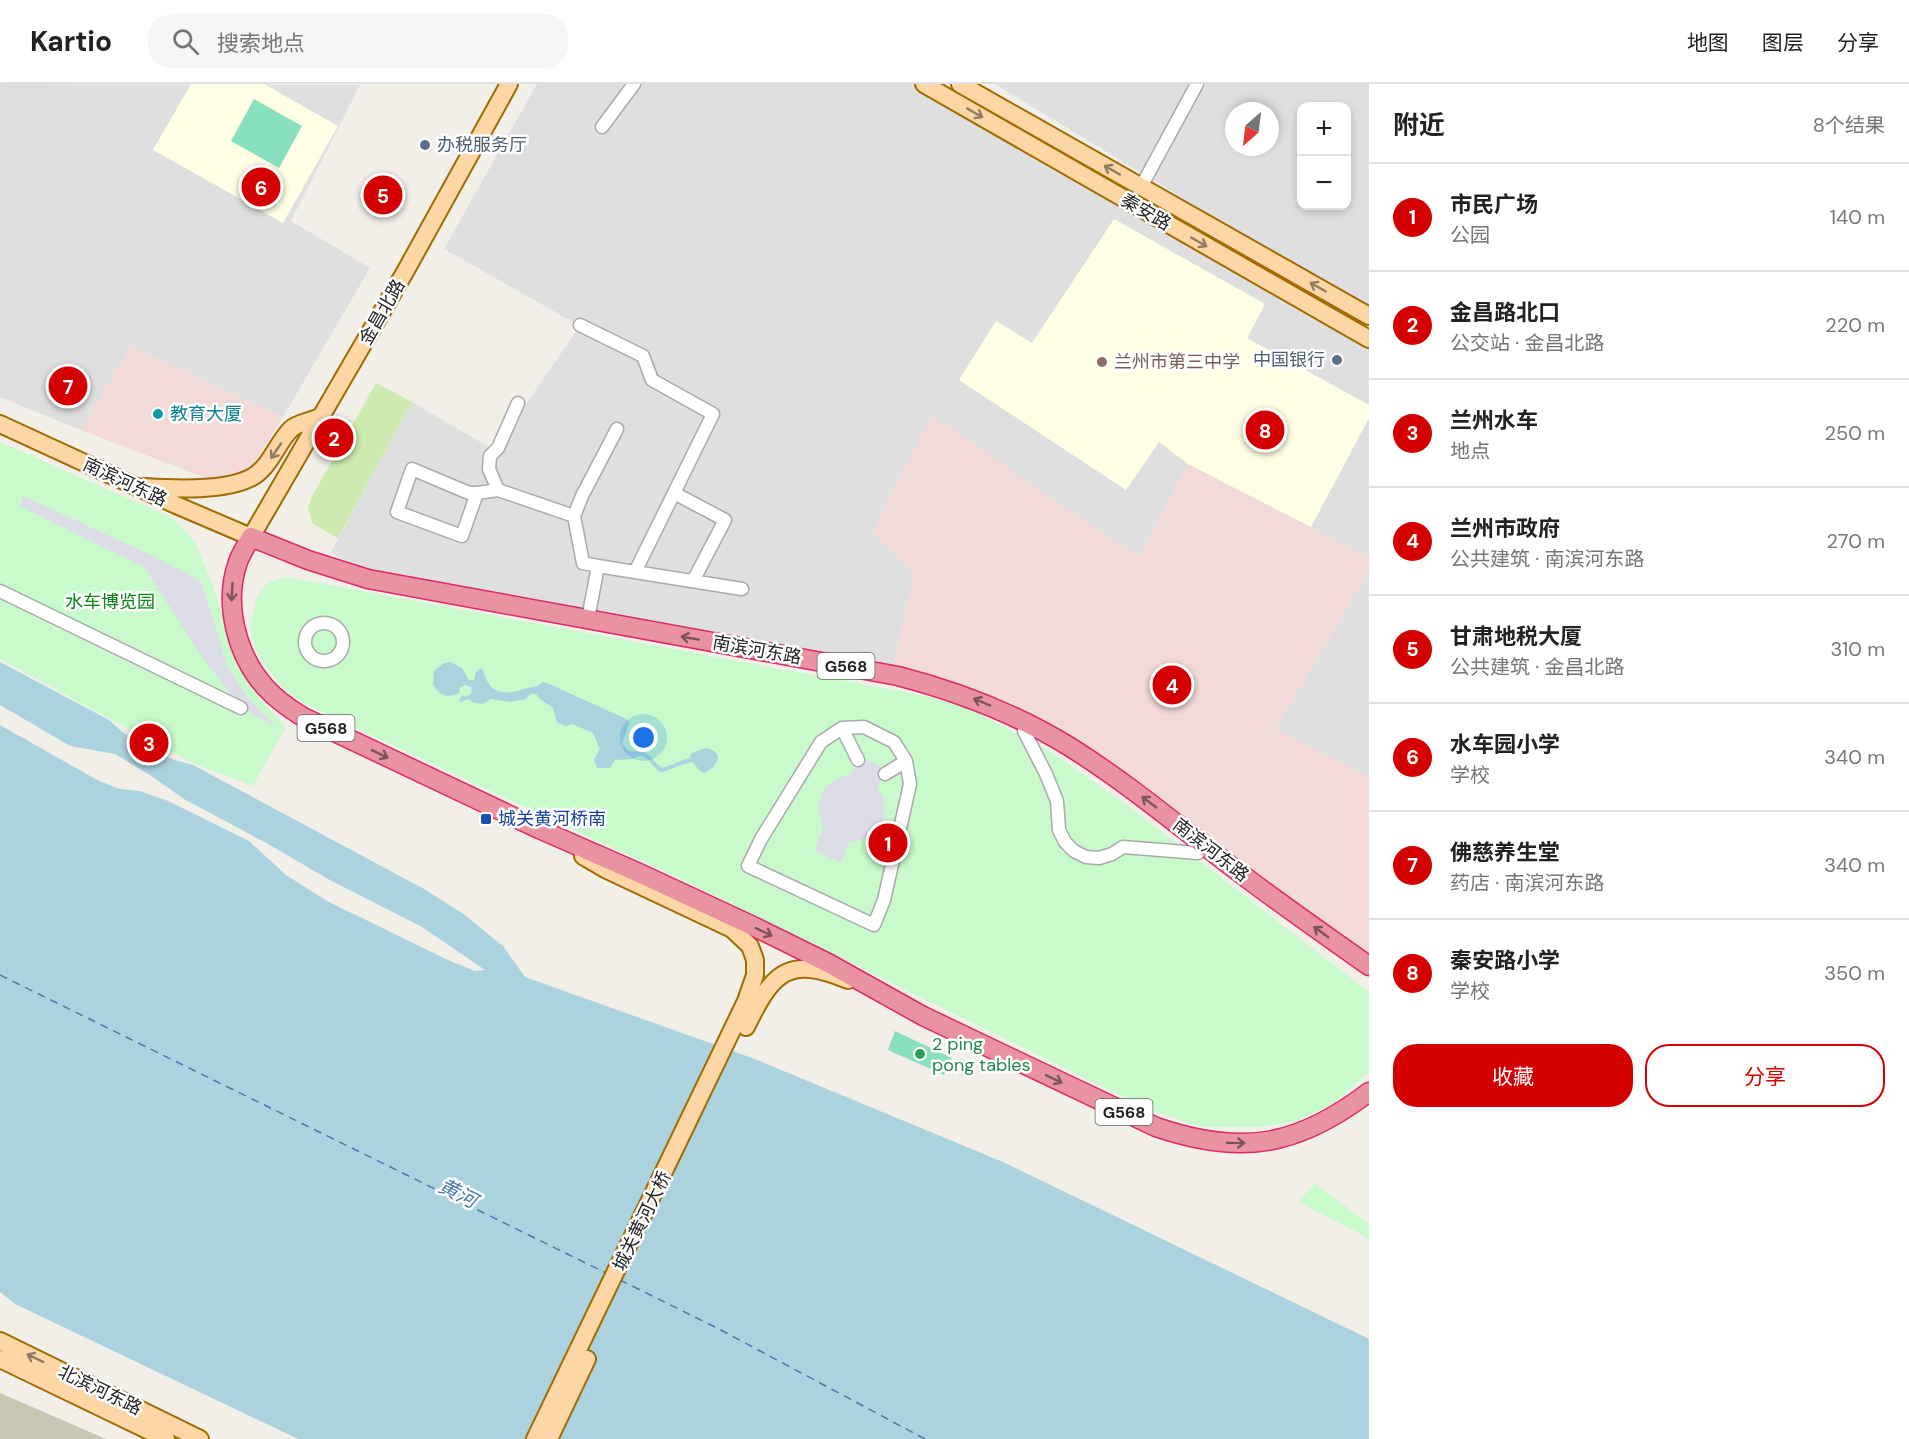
<!DOCTYPE html>
<html lang="zh">
<head>
<meta charset="utf-8">
<style>
  :root { --surface:#fff; --page:#f6f6f6; --text:#222; --muted:#767676; --line:#e0e0e0; --accent:#d40000 }
  body { margin:0; font-family:"DM Sans","Noto Sans SC",sans-serif; background:var(--page); color:var(--text) }
  .controls { position:absolute; right:18px; top:18px; display:grid; overflow:hidden; border-radius:12px; box-shadow:0 3px 9px #0003 }
  .controls button { width:54px; height:54px; display:grid; place-items:center; padding:0; border:0; border-bottom:2px solid var(--line); background:var(--surface); color:var(--text); font:30px sans-serif }
  .compass { position:absolute; left:1225px; top:18px; width:54px; height:54px; border-radius:50%; background:var(--surface); box-shadow:0 3px 9px #0003; rotate:208deg }
  .you { position:absolute; left:644px; top:654px; width:21px; height:21px; margin:-15px; border:4px solid #fff; border-radius:50%; background:#1a73e8; box-shadow:0 0 0 9px #1a73e833 }
  .badge { display:grid; place-items:center; width:39px; height:39px; border-radius:50%; background:var(--accent); color:#fff; font-size:20px; font-weight:700 }
  .pin { position:absolute; translate:-50% -50%; border:3px solid #fff; box-shadow:0 2px 6px #0006 }
  .list { margin:0; padding:0; list-style:none }
  h2 { display:flex; justify-content:space-between; align-items:center; height:78px; margin:0; padding:0 24px; font-size:26px }
  h2 small { font-size:20px; font-weight:400; color:var(--muted) }
  .list li { display:grid; grid-template-columns:39px 1fr auto; gap:18px; align-items:center; box-sizing:border-box; height:108px; padding:0 24px; border-top:2px solid var(--line) }
  .list b { display:block; font-size:22px; white-space:nowrap }
  .list p { margin:0; font-size:20px; white-space:nowrap; color:var(--muted) }
  .list em { font-size:20px; font-style:normal; color:var(--muted) }
  .actions { display:flex; gap:12px; padding:18px 24px }
  .actions a { flex:1; padding:14px 0; border:2px solid var(--accent); border-radius:24px; text-align:center; font-size:21px; color:var(--accent) }
  .actions .main { background:var(--accent); color:#fff }
  .icon { flex:none; width:33px; height:33px; fill:none; stroke:currentColor; stroke-width:2; stroke-linecap:round; stroke-linejoin:round }
  .map { position:relative; flex:none; width:1369px; height:1355px; overflow:hidden }
  header { display:flex; align-items:center; gap:36px; box-sizing:border-box; height:84px; padding:0 30px; background:var(--surface); border-bottom:2px solid var(--line) }
  header strong { font-size:28px }
  nav { display:flex; gap:33px; margin-inline-start:auto; font-size:21px }
  .search { width:420px; height:54px; background:var(--page); display:flex; align-items:center; gap:15px; box-sizing:border-box; padding:0 21px; border-radius:24px; color:var(--muted); font-size:22px }
  main { display:flex }
  aside { flex:1; background:var(--surface) }
  .map>svg:first-child { display:block }
  .residential { fill:#e0dfdf; fill-rule:evenodd }
  .commercial { fill:#f2dad9 }
  .education { fill:#ffffe5 }
  .construction { fill:#c7c7b4 }
  .grass { fill:#cdebb0 }
  .park { fill:#c8facc }
  .pitch { fill:#88e0be }
  .plaza { fill:#dddde8 }
  .water { fill:#aad3df }
  .lines { fill:none; stroke-linecap:round; stroke-linejoin:round }
  .stream { stroke:#aad3df; stroke-width:4 }
  .ferry { stroke:#4a7aab; stroke-width:1.5; stroke-dasharray:8 6; stroke-linecap:butt }
  .minor-casing { stroke:#a9a9a9; stroke-width:15 }
  .major-casing { stroke:#a06b00; stroke-width:20 }
  .highway-casing { stroke:#dc2a67; stroke-width:21 }
  .minor { stroke:#fff; stroke-width:12 }
  .major { stroke:#fcd6a4; stroke-width:16 }
  .highway { stroke:#e892a2; stroke-width:18 }
  .oneway { stroke:#8f7c63 }
  .oneway2 { stroke:#7b545c }
  .service-dot { fill:#5c6f8a; stroke:#fff; stroke-width:2 }
  .education-dot { fill:#8d6e63; stroke:#fff; stroke-width:2 }
  .culture-dot { fill:#0f9aa8; stroke:#fff; stroke-width:2 }
  .transit-dot { fill:#1a4fb4; stroke:#fff; stroke-width:2 }
  .leisure-dot { fill:#2e9e5b; stroke:#fff; stroke-width:2 }
  .labels { text-anchor:middle; stroke-width:5; stroke-linejoin:round; paint-order:stroke }
  .shield { fill:#fff; stroke:#646464; stroke-width:1.5 }
  .shield-label { font-size:16px; font-weight:bold; fill:#222 }
  .service-label { font-size:18px; fill:#4e5e75; stroke:#fff; text-anchor:start }
  .street-label { font-size:18px; fill:#222; stroke:#fff }
  .education-label { font-size:18px; fill:#785e54; stroke:#fff; text-anchor:start }
  .culture-label { font-size:18px; fill:#0d838f; stroke:#fff; text-anchor:start }
  .park-label { font-size:18px; fill:#0c8416; stroke:#fff }
  .transit-label { font-size:18px; fill:#164399; stroke:#fff; text-anchor:start }
  .leisure-label { font-size:18px; fill:#27864d; stroke:#fff; text-anchor:start }
  .water-label { font-size:20px; font-style:italic; fill:#4a7aab; stroke:#fff }
</style>
</head>
<body>
<header>
<strong>Kartio</strong>
<div class="search"><svg class="icon" aria-label="search" viewBox="0 0 24 24"><circle cx="10" cy="10" r="6"/><path d="M15 15l6 6"/></svg>搜索地点</div>
<nav><a>地图</a><a>图层</a><a>分享</a></nav>
</header>
<main>
<div class="map">
<svg width="1369" height="1355" viewBox="0 0 1369 1355">
  <rect width="100%" height="100%" fill="#f2efe9"/>
  <!-- residential -->
  <path class="residential" d="M 0,0 L 360,1 L 291,137 L 370,184 L 283,333 L 131,262 L 81,346 L 0,313 Z
    M 537,0 L 931,0 L 1369,249 L 1369,473 L 1188,380 L 1139,473 L 932,333 L 894,403 L 873,449 L 914,488 L 893,585 L 391,494 L 330,470 L 412,318 L 494,366 L 580,242 L 444,165 Z
    M 995,0 L 1369,0 L 1369,227 ZM 1302,22 L 1346,22 L 1346,122 L 1302,122 ZM 1234,27 L 1270,27 L 1270,63 L 1234,63 Z
    M 1369,487 L 1369,693 L 1275,645 Z"/>
  <!-- commercial -->
  <path class="commercial" d="M 624,0 L 643,0 L 614,42 L 604,35 Z
    M 131,262 L 283,333 L 237,406 L 81,346 Z
    M 932,332 L 1139,473 L 1188,380 L 1369,473 L 1369,487 L 1275,645 L 1369,693 L 1369,872 L 1022,630 L 893,585 L 914,488 L 873,449 L 894,403 Z"/>
  <!-- education -->
  <path class="education" d="M 191,0 L 264,0 L 338,42 L 283,139 L 153,66 Z
    M 1114,135 L 1265,220 L 1247,254 L 1369,321 L 1369,334 L 1311,443 L 1188,380 L 1159,358 L 1126,406 L 959,296 L 996,237 L 1032,259 Z"/>
  <!-- construction -->
  <path class="construction" d="M 0,1309 L 106,1355 L 0,1355 Z"/>
  <!-- grass -->
  <path class="grass" d="M 376,299 L 412,318 L 338,454 L 313,440 L 308,425 L 312,412 Z"/>
  <!-- park -->
  <path class="park" d="M 0,358 L 173,434 L 196,459 L 213,503 L 238,577 L 259,614 L 286,643 L 253,702 L 192,679 L 0,575 Z
    M 287,493 L 921,611 L 965,622 L 1049,667 L 1126,720 L 1369,908 L 1369,988 L 1330,1022 L 1295,1037 L 1260,1043 L 1201,1043 L 1152,1027 L 684,797 L 332,633 C 320,627 306,621 295,613 C 279,602 255,573 252,553 C 250,542 252,532 255,521 C 260,502 267,497 287,493 Z
    M 1315,1099 L 1369,1140 L 1369,1157 L 1359,1149 L 1298,1118 Z"/>
  <!-- pitch -->
  <path class="pitch" d="M 254,15 L 302,42 L 279,84 L 231,57 Z
    M 895,947 L 952,974 L 944,991 L 888,966 Z"/>
  <!-- plaza -->
  <path class="plaza" d="M 23,412 L 151,471 L 201,497 L 228,583 L 243,607 L 259,626 L 278,643 L 241,624 L 203,574 L 144,483 L 20,422 Z
    M 865,675 L 880,682 L 885,690 L 877,703 L 884,714 L 885,727 L 882,740 L 873,750 L 862,756 L 849,758 L 841,779 L 814,766 L 824,744 L 820,734 L 818,722 L 822,709 L 830,699 L 842,693 L 851,691 L 858,676 Z"/>
  <!-- water -->
  <path class="water" d="M 0,578 L 109,636 C 131,658 163,674 193,681 L 424,805 L 462,829 L 503,862 L 525,893 L 755,975 L 1003,1078 L 1369,1255 L 1369,1355 L 298,1355 L 15,1220 L 0,1208 L 0,641 L 99,697 L 120,705 L 140,707 L 168,717 L 249,757 L 286,791 L 327,817 L 448,876 L 475,887 L 485,886 L 422,843 L 328,795 L 268,760 L 184,715 L 150,691 L 115,670 L 70,662 L 7,625 L 0,621 Z
    M 450,578 L 462,584 L 469,596 L 474,596 L 476,588 L 481,584 L 483,586 C 489,610 503,612 524,605 C 531,603 537,603 543,598 L 547,599 L 624,634 L 628,636 L 629,639 L 622,660 L 629,667 L 641,668 L 643,671 L 636,673 L 634,675 L 615,676 L 610,684 L 597,684 L 594,676 L 600,665 L 593,649 L 572,640 L 566,642 L 557,638 L 553,624 L 540,615 L 536,610 L 530,610 L 526,615 L 510,618 L 491,615 L 482,620 L 472,618 L 469,615 L 459,618 L 462,611 L 466,613 L 472,609 L 471,603 L 465,601 L 459,604 L 460,608 C 449,615 439,612 433,600 L 434,587 L 444,579 Z
    M 706,664 C 726,668 717,684 704,689 L 699,686 L 689,673 L 692,669 Z"/>
  <g class="lines">
    <!-- stream -->
    <path class="stream" d="M 643,670 C 651,673 654,682 661,686 C 672,684 680,678 691,676"/>
    <!-- ferry -->
    <path class="ferry" d="M 0,891 L 608,1190
      M 620,1196 L 719,1245 L 925,1355"/>
    <!-- minor casing -->
    <g class="minor-casing">
      <path id="minor" d="M 602,43 L 634,0
        M 1141,103 L 1197,0
        M 580,241 L 643,272 L 652,296 L 713,330 L 635,488 L 598,482 L 588,535
        M 518,319 L 498,364 L 490,372 L 489,385 L 498,406 L 574,432 L 583,479 L 598,482
        M 477,409 L 462,452 L 397,428 L 412,385 L 469,409 L 477,409 L 498,406
        M 674,409 L 725,436 L 693,497
        M 574,432 L 582,412 L 617,345
        M 635,488 L 742,505
        M 0,507 L 241,624
        M305 558a19 19 0 1 1 38 0a19 19 0 1 1-38 0Z
        M 864,643 L 894,658 L 906,677 L 910,700 L 884,816 L 874,841 L 748,782 L 761,755 L 821,658 L 842,644 Z
        M 842,644 L 858,676
        M 1024,647 L 1046,690 L 1057,717 L 1059,746 L 1065,758 L 1074,767 L 1086,773 L 1099,774 L 1112,770 L 1123,763 L 1198,769
        M 885,690 L 906,677"/>
    </g>
    <!-- major casing -->
    <g class="major-casing">
      <path id="major" d="M 924,0 L 1369,255
        M 960,0 L 1369,232
        M 0,340 L 176,421 L 251,453 L 405,188 L 509,0
        M 145,403 C 174,405 228,408 254,392 C 271,381 277,359 291,345 C 297,339 312,337 320,333
        M 746,943 C 772,890 787,870 848,896
        M 0,1257 L 200,1355
        M 0,1275 L 166,1355
        M 535,1355 L 746,917 L 755,891 L 755,876 L 750,862 L 732,845 L 607,786 L 583,772
        M 549,1355 L 587,1275"/>
    </g>
    <!-- highway casing -->
    <g class="highway-casing">
      <path id="highway" d="M 1369,882 C 1324,850 1279,819 1236,786 C 1181,744 1129,700 1070,663 C 1017,630 959,608 898,592 L 368,495 L 308,476 L 251,453 C 247,461 241,469 238,478 C 223,520 237,572 266,604 C 277,616 290,625 303,633 L 539,745 L 637,788 L 755,843 L 828,879 L 923,932 L 1156,1043 C 1241,1072 1297,1063 1369,1008"/>
    </g>
    <!-- minor -->
    <use href="#minor" class="minor"/>
    <!-- major -->
    <use href="#major" class="major"/>
    <!-- highway -->
    <use href="#highway" class="highway"/>
  </g>
  <!-- one-way arrows -->
  <defs><path id="oneway-shaft" d="M-6 0H5M1.5-3L5.5 0L1.5 3" fill="none" stroke-width="1.6" stroke-linecap="round" stroke-linejoin="round" transform="scale(1.5)"/></defs>
  <g class="oneway">
    <use href="#oneway-shaft" transform="translate(975 29) rotate(30)"/>
    <use href="#oneway-shaft" transform="translate(1112 86) rotate(-150)"/>
    <use href="#oneway-shaft" transform="translate(1199 158) rotate(30)"/>
    <use href="#oneway-shaft" transform="translate(1318 203) rotate(-150)"/>
    <use href="#oneway-shaft" transform="translate(276 367) rotate(124)"/>
    <use href="#oneway-shaft" transform="translate(35 1274) rotate(-154)"/>
  </g>
  <g class="oneway2">
    <use href="#oneway-shaft" transform="translate(232 508) rotate(93)"/>
    <use href="#oneway-shaft" transform="translate(690 554) rotate(-170)"/>
    <use href="#oneway-shaft" transform="translate(982 618) rotate(-157)"/>
    <use href="#oneway-shaft" transform="translate(380 670) rotate(25)"/>
    <use href="#oneway-shaft" transform="translate(1149 718) rotate(-143)"/>
    <use href="#oneway-shaft" transform="translate(764 848) rotate(26)"/>
    <use href="#oneway-shaft" transform="translate(1321 848) rotate(-144)"/>
    <use href="#oneway-shaft" transform="translate(1054 995) rotate(26)"/>
    <use href="#oneway-shaft" transform="translate(1236 1059) rotate(1)"/>
  </g>
  <!-- markers -->
  <g class="service-dot">
    <circle cx="425" cy="61" r="6"/>
    <circle cx="1337" cy="276" r="6"/>
  </g>
  <circle class="education-dot" cx="1102" cy="278" r="6"/>
  <circle class="culture-dot" cx="158" cy="330" r="6"/>
  <rect class="transit-dot" x="480" y="729" width="12" height="12" rx="3"/>
  <circle class="leisure-dot" cx="920" cy="970" r="6"/>
  <g class="labels">
    <!-- shield labels -->
    <g class="shield">
      <rect x="817.5" y="569" width="57" height="26" rx="4.5"/>
      <rect x="297.5" y="631" width="57" height="26" rx="4.5"/>
      <rect x="1095.5" y="1015" width="57" height="26" rx="4.5"/>
    </g>
    <g class="shield-label">
      <text x="846" y="588">G568</text>
      <text x="326" y="650">G568</text>
      <text x="1124" y="1034">G568</text>
    </g>
    <!-- service labels -->
    <g class="service-label">
      <text x="437" y="67">办税服务厅</text>
      <text x="1325" y="282" text-anchor="end">中国银行</text>
    </g>
    <!-- street labels -->
    <g class="street-label">
      <text transform="translate(1146 128) rotate(30)" y="6">秦安路</text>
      <text transform="translate(382 228) rotate(-60)" y="6">金昌北路</text>
      <text transform="translate(125 398) rotate(25)" y="6">南滨河东路</text>
      <text transform="translate(757 566) rotate(10)" y="6">南滨河东路</text>
      <text transform="translate(1211 766) rotate(38)" y="6">南滨河东路</text>
      <text transform="translate(642 1137) rotate(-64)" y="6">城关黄河大桥</text>
      <text transform="translate(100 1306) rotate(26)" y="6">北滨河东路</text>
    </g>
    <!-- education labels -->
    <g class="education-label">
      <text x="1114" y="284">兰州市第三中学</text>
    </g>
    <!-- culture labels -->
    <g class="culture-label">
      <text x="170" y="336">教育大厦</text>
    </g>
    <!-- park labels -->
    <g class="park-label">
      <text x="110" y="524">水车博览园</text>
    </g>
    <!-- transit labels -->
    <g class="transit-label">
      <text x="498" y="741">城关黄河桥南</text>
    </g>
    <!-- leisure labels -->
    <g class="leisure-label">
      <text x="932" y="966">2 ping<tspan x="932" dy="21">pong tables</tspan></text>
    </g>
    <!-- water labels -->
    <g class="water-label">
      <text transform="translate(458 1109) rotate(27)" y="7">黄河</text>
    </g>
  </g>
</svg>
<div class="controls">
<button>+</button>
<button>−</button>
</div>
<svg class="compass" viewBox="-18 -18 36 36"><path d="M0-13l5 13h-10z" fill="#e53935"/><path d="M0 13l5-13h-10z" fill="#767676"/></svg>
<div class="you"></div>
<div class="pin badge" style="left:888px;top:759px">1</div>
<div class="pin badge" style="left:334px;top:354px">2</div>
<div class="pin badge" style="left:149px;top:659px">3</div>
<div class="pin badge" style="left:1172px;top:601px">4</div>
<div class="pin badge" style="left:383px;top:111px">5</div>
<div class="pin badge" style="left:261px;top:103px">6</div>
<div class="pin badge" style="left:68px;top:302px">7</div>
<div class="pin badge" style="left:1265px;top:346px">8</div>
</div>
<aside>
<h2>附近<small>8个结果</small></h2>
<ul class="list">
<li><span class="badge">1</span><div><b>市民广场</b><p>公园</p></div><em>140 m</em></li>
<li><span class="badge">2</span><div><b>金昌路北口</b><p>公交站 · 金昌北路</p></div><em>220 m</em></li>
<li><span class="badge">3</span><div><b>兰州水车</b><p>地点</p></div><em>250 m</em></li>
<li><span class="badge">4</span><div><b>兰州市政府</b><p>公共建筑 · 南滨河东路</p></div><em>270 m</em></li>
<li><span class="badge">5</span><div><b>甘肃地税大厦</b><p>公共建筑 · 金昌北路</p></div><em>310 m</em></li>
<li><span class="badge">6</span><div><b>水车园小学</b><p>学校</p></div><em>340 m</em></li>
<li><span class="badge">7</span><div><b>佛慈养生堂</b><p>药店 · 南滨河东路</p></div><em>340 m</em></li>
<li><span class="badge">8</span><div><b>秦安路小学</b><p>学校</p></div><em>350 m</em></li>
</ul>
<div class="actions"><a class="main">收藏</a><a>分享</a></div>
</aside>
</main>
</body>
</html>
